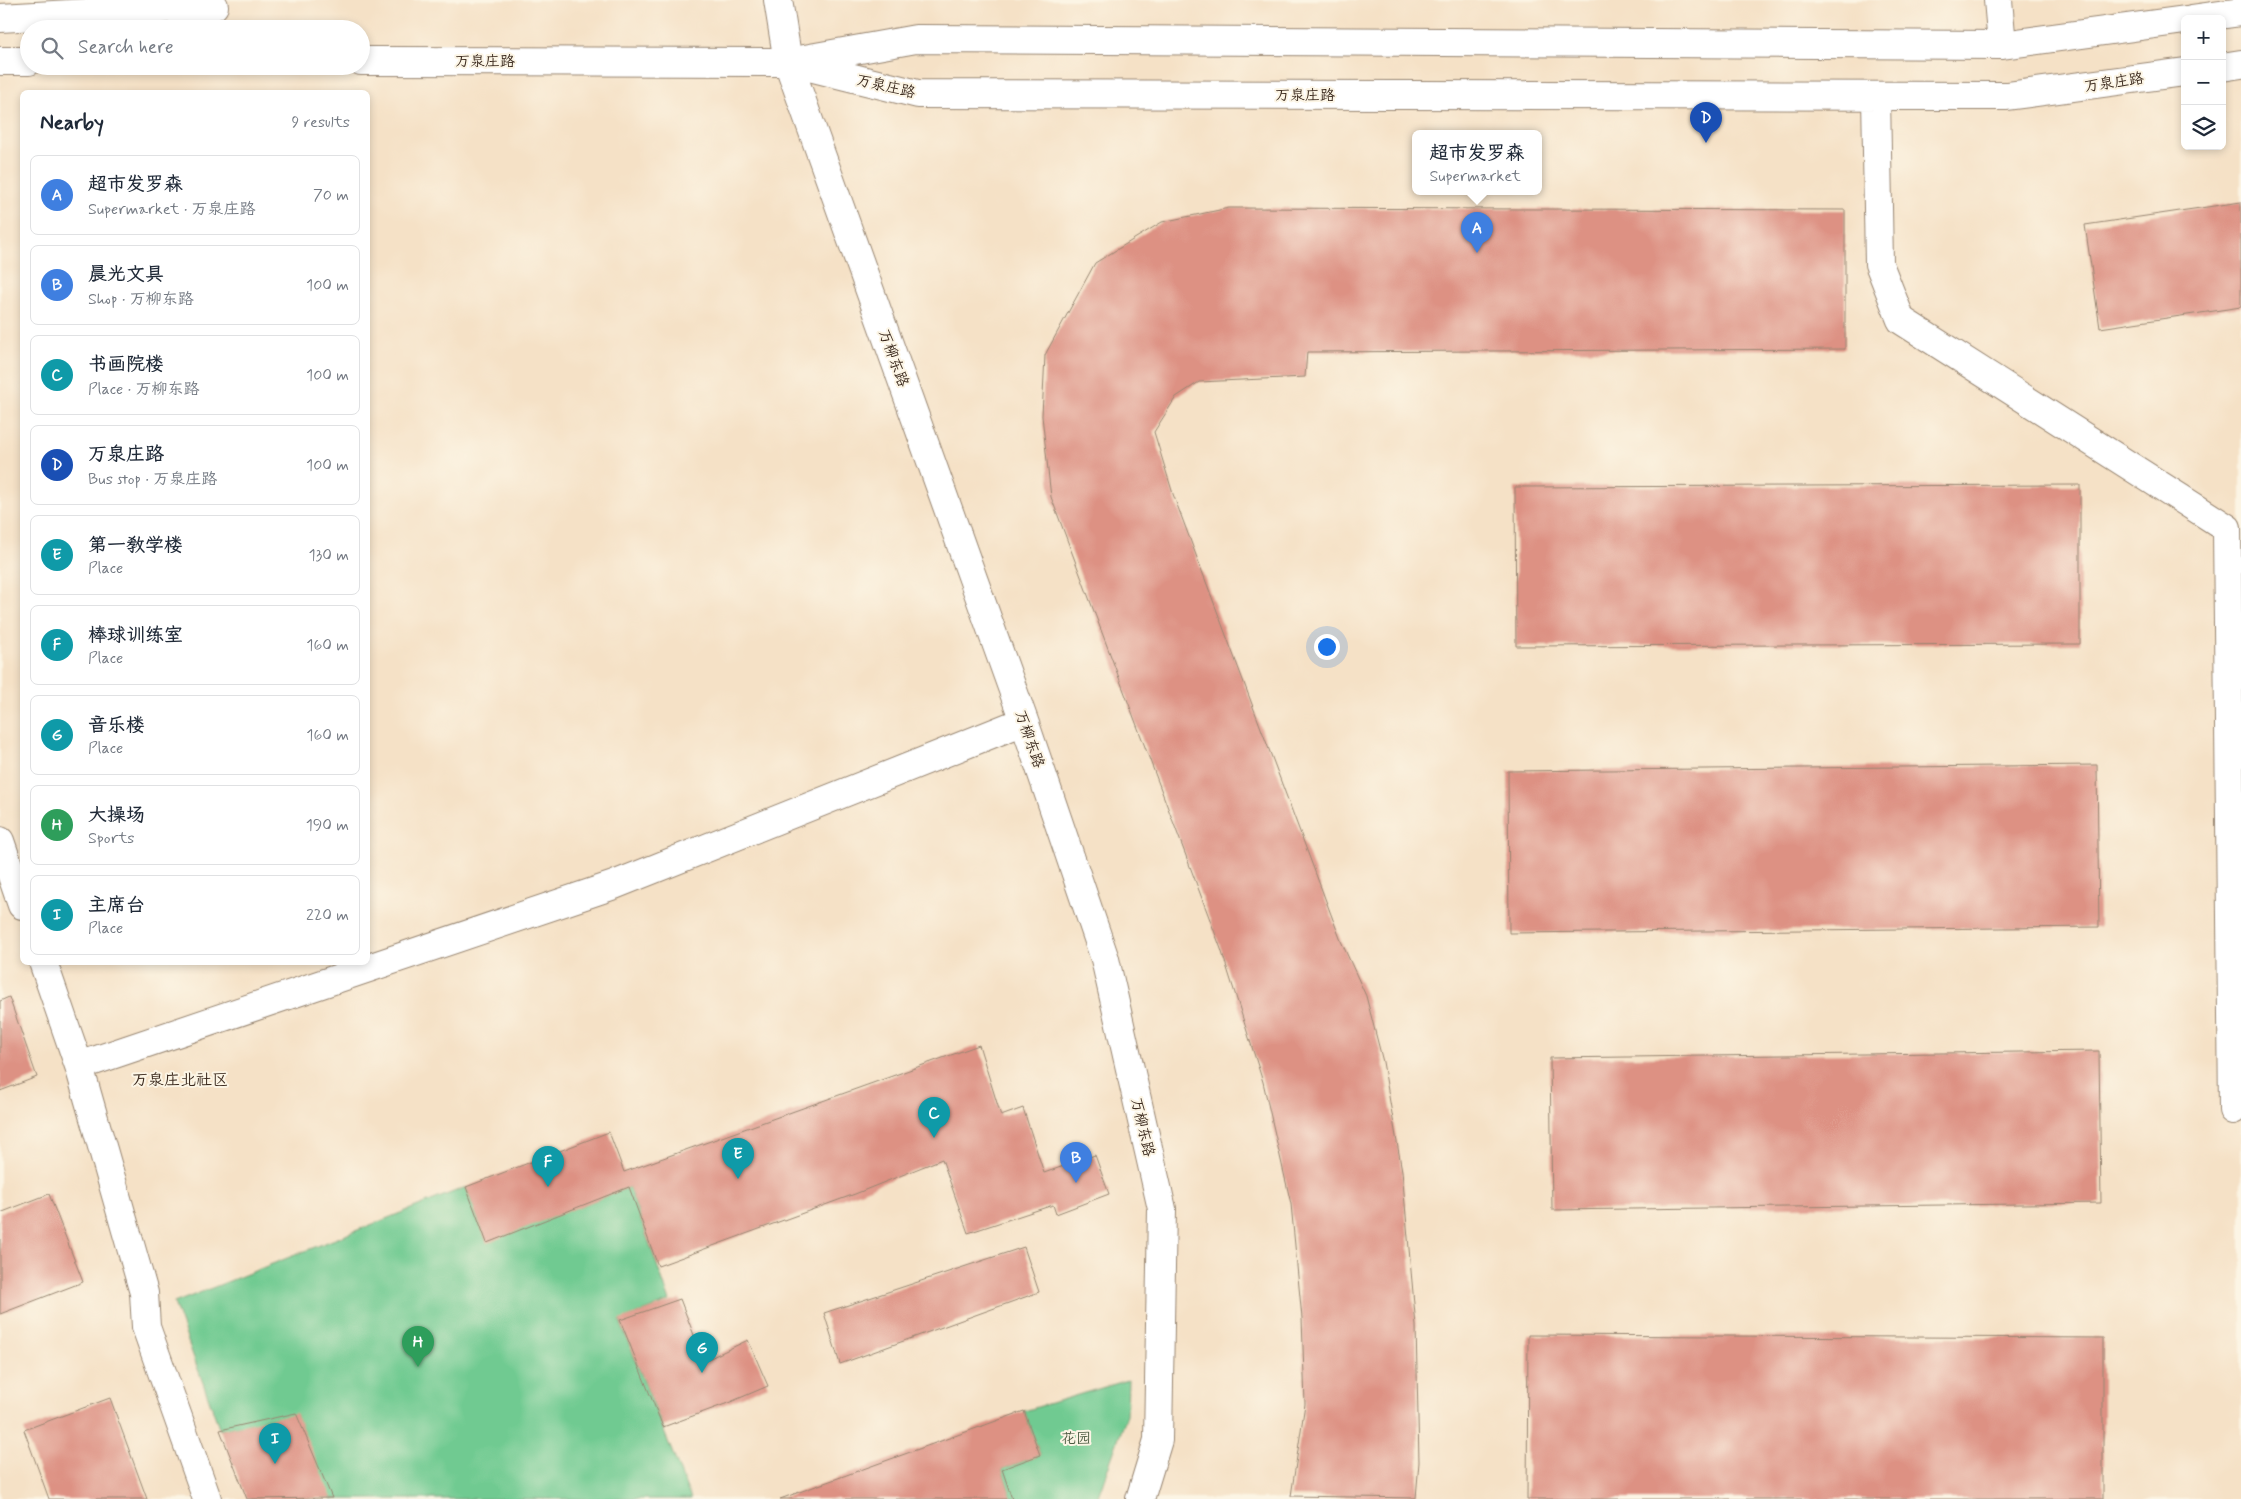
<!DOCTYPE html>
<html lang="en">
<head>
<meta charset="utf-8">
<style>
  :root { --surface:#fff; --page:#f6f6f7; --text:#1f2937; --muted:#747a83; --line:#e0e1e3; --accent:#b5179e }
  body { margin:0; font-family:Mynerve,"LXGW WenKai TC",sans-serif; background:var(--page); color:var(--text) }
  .controls { position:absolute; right:15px; top:15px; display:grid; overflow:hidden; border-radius:8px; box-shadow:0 2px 8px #0003 }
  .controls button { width:45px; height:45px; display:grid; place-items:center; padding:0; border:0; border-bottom:1px solid var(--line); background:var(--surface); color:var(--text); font:25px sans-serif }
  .you { position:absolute; left:1326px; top:646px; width:18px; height:18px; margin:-12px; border:4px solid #fff; border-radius:50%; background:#1a73e8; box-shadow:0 0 0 8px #1a73e833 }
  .badge { display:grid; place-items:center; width:32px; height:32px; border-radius:50%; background:var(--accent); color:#fff; font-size:16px; font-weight:700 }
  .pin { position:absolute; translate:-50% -41px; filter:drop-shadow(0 1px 2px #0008) }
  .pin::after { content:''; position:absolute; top:26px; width:18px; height:15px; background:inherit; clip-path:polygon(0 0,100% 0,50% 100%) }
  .popup { position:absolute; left:1412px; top:130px; width:130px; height:65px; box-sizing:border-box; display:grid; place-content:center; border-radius:8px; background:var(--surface); filter:drop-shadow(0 1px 4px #0005); font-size:16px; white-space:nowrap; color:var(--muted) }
  .popup b { font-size:19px; color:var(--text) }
  .popup::after { content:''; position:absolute; left:50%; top:100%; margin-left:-10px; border:10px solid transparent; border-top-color:var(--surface) }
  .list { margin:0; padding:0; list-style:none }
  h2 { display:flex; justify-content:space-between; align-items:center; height:65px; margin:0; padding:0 20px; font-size:21px }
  h2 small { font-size:16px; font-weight:400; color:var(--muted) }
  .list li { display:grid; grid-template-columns:32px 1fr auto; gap:15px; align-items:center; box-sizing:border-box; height:80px; margin:0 10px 10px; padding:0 10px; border:1px solid var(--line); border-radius:8px }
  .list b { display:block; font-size:19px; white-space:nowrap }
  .list p { margin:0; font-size:16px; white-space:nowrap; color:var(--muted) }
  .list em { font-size:16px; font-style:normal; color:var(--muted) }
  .icon { flex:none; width:28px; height:28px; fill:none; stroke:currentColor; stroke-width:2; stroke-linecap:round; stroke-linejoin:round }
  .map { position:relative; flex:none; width:2241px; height:1499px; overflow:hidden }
  .search { position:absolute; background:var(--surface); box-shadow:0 2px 8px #0003; left:20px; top:20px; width:350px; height:55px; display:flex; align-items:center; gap:12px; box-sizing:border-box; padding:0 18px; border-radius:28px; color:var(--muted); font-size:19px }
  .panel { position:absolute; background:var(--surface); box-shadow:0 2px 8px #0003; left:20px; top:90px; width:350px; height:875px; border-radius:8px }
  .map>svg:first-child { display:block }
  .green { fill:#70ca91; stroke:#567a58 }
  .building { fill:#dd9183 }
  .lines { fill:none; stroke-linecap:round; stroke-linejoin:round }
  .minor-casing { stroke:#988672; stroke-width:30 }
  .minor { stroke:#fff; stroke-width:28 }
  .labels { text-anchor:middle; stroke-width:4; stroke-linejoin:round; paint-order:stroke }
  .street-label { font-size:15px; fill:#3b2a1e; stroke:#fcf5e5 }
  .park-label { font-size:15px; fill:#4b5a40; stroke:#fcf5e5 }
  .neighbourhood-label { font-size:16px; fill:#3b2a1e; stroke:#fcf5e5 }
</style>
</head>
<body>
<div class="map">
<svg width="2241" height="1499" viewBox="0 0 2241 1499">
  <rect width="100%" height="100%" fill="#fcf5e5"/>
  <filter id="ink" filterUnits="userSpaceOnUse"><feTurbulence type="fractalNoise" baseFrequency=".02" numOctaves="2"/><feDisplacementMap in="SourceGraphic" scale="10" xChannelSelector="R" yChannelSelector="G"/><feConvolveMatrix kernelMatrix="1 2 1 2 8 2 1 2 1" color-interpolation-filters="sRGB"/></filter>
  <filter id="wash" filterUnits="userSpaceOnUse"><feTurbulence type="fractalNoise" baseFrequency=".0096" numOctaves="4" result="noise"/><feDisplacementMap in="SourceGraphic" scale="20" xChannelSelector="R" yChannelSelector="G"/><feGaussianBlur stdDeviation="1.12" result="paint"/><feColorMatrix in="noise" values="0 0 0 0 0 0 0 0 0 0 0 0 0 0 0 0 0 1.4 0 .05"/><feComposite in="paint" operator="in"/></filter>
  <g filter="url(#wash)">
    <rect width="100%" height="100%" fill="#f5e1c6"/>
    <!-- green -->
    <path class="green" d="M 466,1187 L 487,1242 L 629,1187 L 670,1301 L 620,1321 L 691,1499 L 331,1499 L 296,1414 L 220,1430 L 174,1303 Z
      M 1128,1380 L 1127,1415 L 1097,1499 L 1012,1499 L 1002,1469 L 1040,1455 L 1024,1411 Z"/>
    <g id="blocks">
      <!-- building -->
      <path class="building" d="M 2241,202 L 2241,307 L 2100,328 L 2085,225 Z
        M 1229,208 L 1845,210 L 1845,349 L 1307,352 L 1305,377 L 1199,382 L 1176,397 L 1154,432 L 1173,494 L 1341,941 L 1366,996 L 1383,1062 L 1402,1171 L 1416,1326 L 1419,1462 L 1416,1498 L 1291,1496 L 1305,1404 L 1302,1318 L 1291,1204 L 1263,1082 L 1221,949 L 1051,497 L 1042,416 L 1045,355 L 1095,263 L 1162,222 Z
        M 2080,485 L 2080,644 L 1516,646 L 1515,487 Z
        M 2097,765 L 2099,927 L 1509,933 L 1508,771 Z
        M 9,997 L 37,1077 L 0,1091 L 0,1001 Z
        M 979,1045 L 1001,1116 L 1023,1108 L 1044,1173 L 1095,1155 L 1109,1194 L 1056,1214 L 1053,1205 L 968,1233 L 942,1159 L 855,1194 L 658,1266 L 629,1187 L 487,1243 L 466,1187 L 609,1132 L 624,1172 Z
        M 2099,1051 L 2101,1203 L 1552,1210 L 1550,1058 Z
        M 49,1194 L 83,1282 L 0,1314 L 0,1213 Z
        M 1024,1247 L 1039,1292 L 840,1364 L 824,1313 Z
        M 680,1299 L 704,1361 L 748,1340 L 768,1386 L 728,1403 L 663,1427 L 620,1320 Z
        M 1528,1335 L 2103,1338 L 2103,1499 L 1527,1499 Z
        M 110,1398 L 147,1499 L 49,1499 L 24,1430 Z
        M 1024,1411 L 1040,1455 L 1002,1469 L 1012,1499 L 780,1499 Z
        M 296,1413 L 332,1498 L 247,1499 L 220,1430 Z"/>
    </g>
  </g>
  <g filter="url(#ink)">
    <use href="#blocks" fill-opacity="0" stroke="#988672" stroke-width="1"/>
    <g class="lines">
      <!-- minor casing -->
      <g class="minor-casing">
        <path id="minor" d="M 778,0 L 788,62 L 1024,721 L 1105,959 L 1162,1209 L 1158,1440 L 1140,1499
          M 1998,0 L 2002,45
          M 0,18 L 214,6
          M 2191,19 L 2241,12
          M 0,61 L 29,61
          M 361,61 L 788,62 L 916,39 L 2002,45 L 2185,20
          M 797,64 L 918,94 L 2007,96 L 2185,72
          M 2222,67 L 2241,64
          M 1876,96 L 1879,264 L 1901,320 L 2227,528 L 2233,1110
          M 0,841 L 22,905
          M 43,962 L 79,1066 L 144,1293 L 146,1327 L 207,1499
          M 79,1066 L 614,885 L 1024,721"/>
      </g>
      <!-- minor -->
      <use href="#minor" class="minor"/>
    </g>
  </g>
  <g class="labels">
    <!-- street labels -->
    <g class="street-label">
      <text x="485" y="66">万泉庄路</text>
      <text transform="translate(2114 82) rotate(-8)" y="5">万泉庄路</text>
      <text transform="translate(886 86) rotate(13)" y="5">万泉庄路</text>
      <text x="1305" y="100">万泉庄路</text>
      <text transform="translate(894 358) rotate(70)" y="5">万柳东路</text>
      <text transform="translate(1030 739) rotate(71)" y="5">万柳东路</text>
      <text transform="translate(1143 1127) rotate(77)" y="5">万柳东路</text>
    </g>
    <!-- park labels -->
    <g class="park-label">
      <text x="1076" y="1443">花园</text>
    </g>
    <!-- neighbourhood labels -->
    <g class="neighbourhood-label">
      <text x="180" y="1085">万泉庄北社区</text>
    </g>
  </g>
</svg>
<div class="controls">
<button>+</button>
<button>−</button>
<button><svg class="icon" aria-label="layers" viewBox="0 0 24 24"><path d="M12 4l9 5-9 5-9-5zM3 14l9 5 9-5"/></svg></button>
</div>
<div class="you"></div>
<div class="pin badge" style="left:1477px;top:253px;background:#3f7fe0">A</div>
<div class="popup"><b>超市发罗森</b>Supermarket</div>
<div class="pin badge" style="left:1076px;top:1183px;background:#3f7fe0">B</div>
<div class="pin badge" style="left:934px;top:1138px;background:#0f9aa8">C</div>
<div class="pin badge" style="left:1706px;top:143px;background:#1a4fb4">D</div>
<div class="pin badge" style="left:738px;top:1179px;background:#0f9aa8">E</div>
<div class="pin badge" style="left:548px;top:1187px;background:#0f9aa8">F</div>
<div class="pin badge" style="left:702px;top:1373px;background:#0f9aa8">G</div>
<div class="pin badge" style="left:418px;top:1367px;background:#2e9e5b">H</div>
<div class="pin badge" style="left:275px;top:1464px;background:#0f9aa8">I</div>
<div class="search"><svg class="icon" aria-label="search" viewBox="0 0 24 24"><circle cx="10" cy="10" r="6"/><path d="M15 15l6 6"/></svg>Search here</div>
<section class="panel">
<h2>Nearby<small>9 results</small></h2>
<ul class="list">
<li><span class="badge" style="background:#3f7fe0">A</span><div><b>超市发罗森</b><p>Supermarket · 万泉庄路</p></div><em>70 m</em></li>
<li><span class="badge" style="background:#3f7fe0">B</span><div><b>晨光文具</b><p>Shop · 万柳东路</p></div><em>100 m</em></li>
<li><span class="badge" style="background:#0f9aa8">C</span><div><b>书画院楼</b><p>Place · 万柳东路</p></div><em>100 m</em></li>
<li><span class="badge" style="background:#1a4fb4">D</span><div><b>万泉庄路</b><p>Bus stop · 万泉庄路</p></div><em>100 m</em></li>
<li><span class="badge" style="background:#0f9aa8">E</span><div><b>第一教学楼</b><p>Place</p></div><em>130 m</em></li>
<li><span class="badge" style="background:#0f9aa8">F</span><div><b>棒球训练室</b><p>Place</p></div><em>160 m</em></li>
<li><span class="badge" style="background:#0f9aa8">G</span><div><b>音乐楼</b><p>Place</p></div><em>160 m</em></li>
<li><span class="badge" style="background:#2e9e5b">H</span><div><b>大操场</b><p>Sports</p></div><em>190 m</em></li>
<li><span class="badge" style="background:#0f9aa8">I</span><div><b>主席台</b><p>Place</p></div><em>220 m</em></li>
</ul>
</section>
</div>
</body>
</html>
